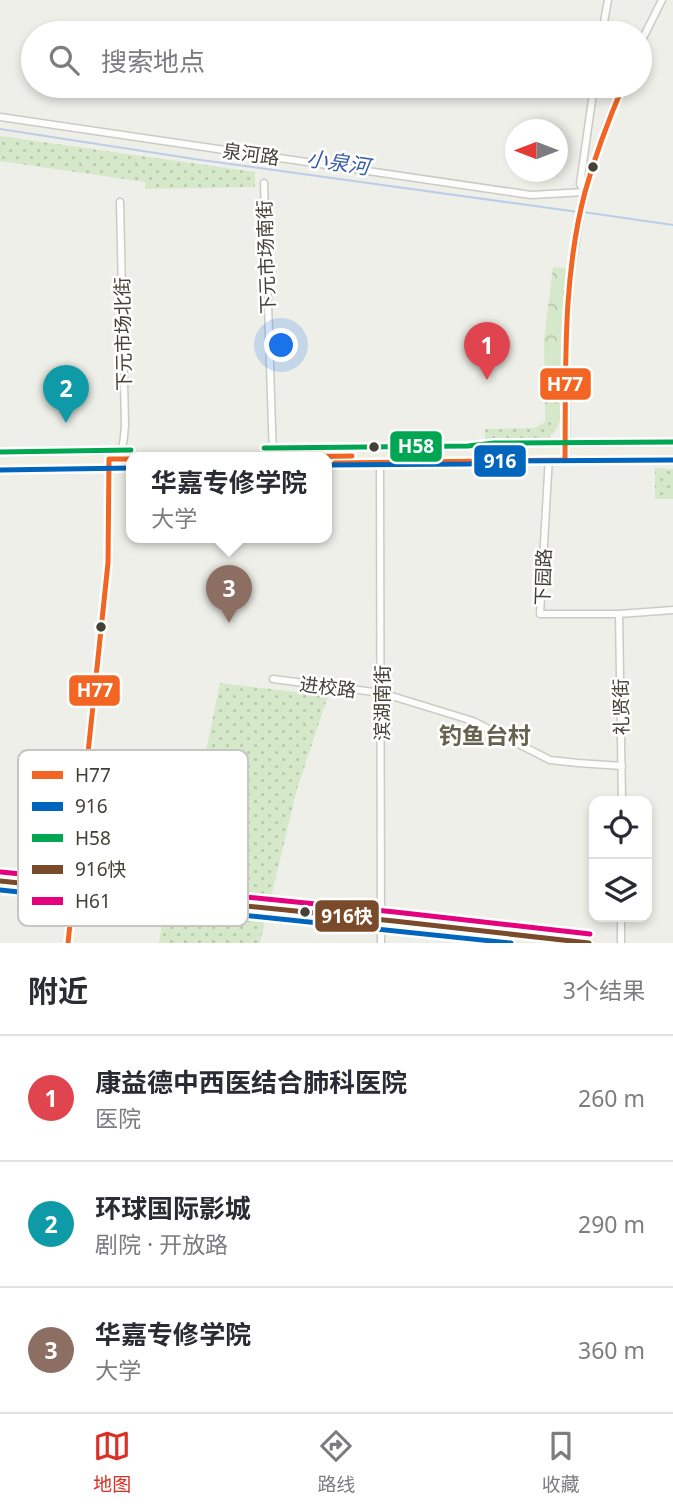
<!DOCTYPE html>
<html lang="zh">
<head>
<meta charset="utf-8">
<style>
  :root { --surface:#fff; --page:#f2f2f3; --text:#2b2b33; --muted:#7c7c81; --line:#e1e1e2; --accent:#d93025 }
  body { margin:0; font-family:"Noto Sans","Noto Sans SC",sans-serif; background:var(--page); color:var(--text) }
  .controls { position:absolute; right:21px; bottom:21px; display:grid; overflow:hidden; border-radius:14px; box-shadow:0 4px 10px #0003 }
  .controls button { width:63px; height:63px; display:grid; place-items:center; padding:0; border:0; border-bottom:2px solid var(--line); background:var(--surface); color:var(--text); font:35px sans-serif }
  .compass { position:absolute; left:505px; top:119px; width:63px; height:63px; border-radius:50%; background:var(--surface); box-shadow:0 4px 10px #0003; rotate:270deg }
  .you { position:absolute; left:282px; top:346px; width:24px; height:24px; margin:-18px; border:5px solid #fff; border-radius:50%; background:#1a73e8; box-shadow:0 0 0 10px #1a73e833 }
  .badge { display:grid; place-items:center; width:46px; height:46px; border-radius:50%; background:var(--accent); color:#fff; font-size:23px; font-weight:700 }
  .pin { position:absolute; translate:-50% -58px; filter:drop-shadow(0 2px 4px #0008) }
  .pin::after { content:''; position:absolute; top:37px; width:24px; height:21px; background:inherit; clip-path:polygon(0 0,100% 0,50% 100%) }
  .popup { position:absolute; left:126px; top:452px; width:206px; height:91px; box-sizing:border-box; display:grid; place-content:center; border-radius:14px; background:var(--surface); filter:drop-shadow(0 2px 5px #0005); font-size:23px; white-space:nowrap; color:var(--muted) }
  .popup b { font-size:26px; color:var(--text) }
  .popup::after { content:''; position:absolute; left:50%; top:100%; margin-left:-14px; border:14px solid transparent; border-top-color:var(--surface) }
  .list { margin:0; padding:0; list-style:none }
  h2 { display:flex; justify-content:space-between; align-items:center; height:91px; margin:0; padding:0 28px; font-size:30px }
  h2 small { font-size:23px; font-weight:400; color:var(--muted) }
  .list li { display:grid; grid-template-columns:46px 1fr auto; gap:21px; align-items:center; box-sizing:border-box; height:126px; padding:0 28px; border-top:2px solid var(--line) }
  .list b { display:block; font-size:26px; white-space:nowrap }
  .list p { margin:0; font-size:23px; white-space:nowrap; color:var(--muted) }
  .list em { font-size:23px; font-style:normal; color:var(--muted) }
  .icon { flex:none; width:38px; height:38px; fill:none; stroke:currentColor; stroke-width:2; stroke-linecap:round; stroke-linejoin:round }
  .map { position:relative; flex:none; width:673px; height:943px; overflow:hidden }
  .search { position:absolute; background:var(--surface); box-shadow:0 4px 10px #0003; left:21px; right:21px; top:21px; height:77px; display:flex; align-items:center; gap:18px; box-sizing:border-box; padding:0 24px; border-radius:38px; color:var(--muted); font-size:26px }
  .sheet { height:469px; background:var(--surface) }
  nav { display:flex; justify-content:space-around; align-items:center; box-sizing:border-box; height:98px; border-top:2px solid var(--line); background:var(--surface); font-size:19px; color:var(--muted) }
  nav a { display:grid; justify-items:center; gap:4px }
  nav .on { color:var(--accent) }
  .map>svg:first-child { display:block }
  .grass { fill:url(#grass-dots) }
  .forest { fill:url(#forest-crowns) }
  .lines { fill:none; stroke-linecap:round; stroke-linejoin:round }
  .stream { stroke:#bccdea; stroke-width:2 }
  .minor-casing { stroke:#cbcbc5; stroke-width:9 }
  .major-casing { stroke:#d0cfb8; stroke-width:10 }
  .minor { stroke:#fdfdfc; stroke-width:6 }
  .major { stroke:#f0efe4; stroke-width:8 }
  .bus-1-casing { stroke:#fff; stroke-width:10 }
  .bus-2-casing { stroke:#fff; stroke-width:10 }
  .bus-3-casing { stroke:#fff; stroke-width:10 }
  .bus-4-casing { stroke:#fff; stroke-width:10 }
  .bus-5-casing { stroke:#fff; stroke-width:10 }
  .bus-1 { stroke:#f26522; stroke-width:5 }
  .bus-2 { stroke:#0065bd; stroke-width:5 }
  .bus-3 { stroke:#00a651; stroke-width:5 }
  .bus-4 { stroke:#7a4b2a; stroke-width:5 }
  .bus-5 { stroke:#e5007d; stroke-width:5 }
  .bus-dot { fill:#444236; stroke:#fff; stroke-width:2.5 }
  .labels { text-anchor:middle; stroke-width:5; stroke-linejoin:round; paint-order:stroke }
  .street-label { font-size:19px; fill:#444236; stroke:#fff }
  .water-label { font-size:21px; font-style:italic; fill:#375ea8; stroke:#fff }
  .quarter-label { font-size:23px; font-weight:bold; fill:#66624e; stroke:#fff }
  .key { fill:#fff; stroke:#c7c6c3; stroke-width:2 }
  .key-label { font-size:19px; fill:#444236 }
  .line-badge { stroke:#fff; stroke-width:2.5 }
  .badge-label { font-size:19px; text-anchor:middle; font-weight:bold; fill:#fff }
</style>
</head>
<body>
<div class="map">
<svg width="673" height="943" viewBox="0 0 673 943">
  <defs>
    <pattern id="grass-dots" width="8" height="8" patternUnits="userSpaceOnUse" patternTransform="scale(1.75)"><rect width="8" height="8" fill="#d6e8ca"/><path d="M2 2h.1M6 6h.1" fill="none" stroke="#b9c8ae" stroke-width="1.8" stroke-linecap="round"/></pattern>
    <pattern id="forest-crowns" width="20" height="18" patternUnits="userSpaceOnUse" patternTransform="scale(1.75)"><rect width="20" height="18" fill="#d6e8ca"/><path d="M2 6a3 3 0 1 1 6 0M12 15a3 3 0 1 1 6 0" fill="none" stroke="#b9c8ae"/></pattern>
  </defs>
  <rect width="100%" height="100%" fill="#efefe9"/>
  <!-- grass -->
  <path class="grass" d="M 0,136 L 255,172 L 255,187 L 145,189 L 145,182 L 0,161 Z
    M 560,421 L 555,431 L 542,445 L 485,444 L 485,429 L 535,428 L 545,422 Z
    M 655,468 L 673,469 L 673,499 L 655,499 Z
    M 220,683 L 328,696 L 297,789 L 260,943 L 159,943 L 163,916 L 177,893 Z"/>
  <!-- forest -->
  <path class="forest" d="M 553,267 L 568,269 L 562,327 L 560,421 L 545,422 L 544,339 Z"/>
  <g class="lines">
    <!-- stream -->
    <path class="stream" d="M 0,129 L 201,160 L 578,212
      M 583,212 L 673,225"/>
    <!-- minor casing -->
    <g class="minor-casing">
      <path id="minor" d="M 602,33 L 608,0
        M 640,44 L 662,0
        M 0,117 L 531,195 L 585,192
        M 264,183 L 273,457
        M 585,192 L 580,184 L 594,86
        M 566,454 L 566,338 L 571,273 L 579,220 L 585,192 L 606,126 L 623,86
        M 549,456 L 540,614 L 619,614 L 673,610
        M 380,462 L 381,943
        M 619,614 L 622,801
        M 273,679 L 382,693 L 473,721 L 550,760 L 578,763 L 622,766
        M 68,943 L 108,563 L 109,459 C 126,449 123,443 125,425 L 120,202
        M 621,943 L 621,917"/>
    </g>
    <!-- major casing -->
    <g class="major-casing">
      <path id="major" d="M 264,457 L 469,455 L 494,452 L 673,451
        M 0,461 L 131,459
        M 327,463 L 673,458
        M 0,468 L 131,467
        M 0,881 L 394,921 L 589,943
        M 0,887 L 161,903 L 414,932 L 536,943"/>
    </g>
    <!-- minor -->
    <use href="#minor" class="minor"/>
    <!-- major -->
    <use href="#major" class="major"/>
    <!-- bus-1 casing -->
    <g class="bus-1-casing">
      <path id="bus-1" d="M 286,457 L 352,456
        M 335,463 L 565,460 C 566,371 562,279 585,192 C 595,156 608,121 623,86
        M 68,943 L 108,563 L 109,459 L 131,459"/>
    </g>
    <!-- bus-2 casing -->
    <g class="bus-2-casing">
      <path id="bus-2" d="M 327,465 L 469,464 L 495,461 L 673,460
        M 0,470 L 131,468
        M 0,890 L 511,943"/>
    </g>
    <!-- bus-3 casing -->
    <g class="bus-3-casing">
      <path id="bus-3" d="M 264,448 L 468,446 L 494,443 L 673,442
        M 0,452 L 131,450"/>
    </g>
    <!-- bus-4 casing -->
    <g class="bus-4-casing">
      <path id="bus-4" d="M 0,881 L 394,921 L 589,943"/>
    </g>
    <!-- bus-5 casing -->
    <g class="bus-5-casing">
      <path id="bus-5" d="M 1,872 L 395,912 L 590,934"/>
    </g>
    <!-- bus-1 -->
    <use href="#bus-1" class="bus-1"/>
    <!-- bus-2 -->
    <use href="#bus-2" class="bus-2"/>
    <!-- bus-3 -->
    <use href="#bus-3" class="bus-3"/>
    <!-- bus-4 -->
    <use href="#bus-4" class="bus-4"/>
    <!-- bus-5 -->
    <use href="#bus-5" class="bus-5"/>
  </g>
  <!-- markers -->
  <g class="bus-dot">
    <circle cx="593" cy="167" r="6"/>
    <circle cx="374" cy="447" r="6"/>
    <circle cx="101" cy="627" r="6"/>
    <circle cx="305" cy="912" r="6"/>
  </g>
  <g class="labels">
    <!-- street labels -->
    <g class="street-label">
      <text transform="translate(251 154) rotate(8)" y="7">泉河路</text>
      <text transform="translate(266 257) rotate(-92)" y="7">下元市场南街</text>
      <text transform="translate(123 334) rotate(-91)" y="7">下元市场北街</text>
      <text transform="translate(543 577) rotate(-88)" y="7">下园路</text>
      <text transform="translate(328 687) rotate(7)" y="7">进校路</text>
      <text transform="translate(382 703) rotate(-90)" y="7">滨湖南街</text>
      <text transform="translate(621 707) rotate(-91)" y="7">礼贤街</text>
    </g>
    <!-- water labels -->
    <g class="water-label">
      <text transform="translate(338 163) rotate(8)" y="7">小泉河</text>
    </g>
    <!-- quarter labels -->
    <g class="quarter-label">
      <text x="485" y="744">钓鱼台村</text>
    </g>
  </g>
  <!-- legend -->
  <rect x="18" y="750" width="230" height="176" rx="10" class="key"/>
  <rect x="32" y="771" width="31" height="8" fill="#f26522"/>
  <rect x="32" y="802" width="31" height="9" fill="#0065bd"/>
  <rect x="32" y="834" width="31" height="8" fill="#00a651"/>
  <rect x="32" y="865" width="31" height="9" fill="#7a4b2a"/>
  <rect x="32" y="897" width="31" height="8" fill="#e5007d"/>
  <g class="key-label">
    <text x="75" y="782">H77</text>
    <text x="75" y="813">916</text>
    <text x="75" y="845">H58</text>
    <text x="75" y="876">916快</text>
    <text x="75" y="908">H61</text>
  </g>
  <g class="line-badge">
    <rect x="539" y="367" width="53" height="34" rx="7" fill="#f26522"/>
    <rect x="389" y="430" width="54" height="33" rx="7" fill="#00a651"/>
    <rect x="473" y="444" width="54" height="34" rx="7" fill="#0065bd"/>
    <rect x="68" y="674" width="53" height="33" rx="7" fill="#f26522"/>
    <rect x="314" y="899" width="66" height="34" rx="7" fill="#7a4b2a"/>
  </g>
  <g class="badge-label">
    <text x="565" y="391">H77</text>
    <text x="416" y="453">H58</text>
    <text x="500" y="468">916</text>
    <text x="95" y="697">H77</text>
    <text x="347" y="923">916快</text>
  </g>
</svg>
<div class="controls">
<button><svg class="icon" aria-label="locate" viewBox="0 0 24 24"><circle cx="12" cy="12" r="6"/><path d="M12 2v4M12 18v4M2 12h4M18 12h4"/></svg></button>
<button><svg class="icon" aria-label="layers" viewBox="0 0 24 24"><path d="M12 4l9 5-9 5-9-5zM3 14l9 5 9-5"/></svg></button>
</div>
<svg class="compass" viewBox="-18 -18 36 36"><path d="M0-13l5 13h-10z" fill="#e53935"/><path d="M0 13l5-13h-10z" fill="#7c7c81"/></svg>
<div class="you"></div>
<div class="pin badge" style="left:487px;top:380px;background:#e0444e">1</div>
<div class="pin badge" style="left:66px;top:423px;background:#0f9aa8">2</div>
<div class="pin badge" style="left:229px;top:623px;background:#8d6e63">3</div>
<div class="popup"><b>华嘉专修学院</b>大学</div>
<div class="search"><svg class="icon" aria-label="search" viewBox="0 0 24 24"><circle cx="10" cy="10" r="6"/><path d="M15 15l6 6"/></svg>搜索地点</div>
</div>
<section class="sheet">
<h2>附近<small>3个结果</small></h2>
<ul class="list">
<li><span class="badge" style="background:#e0444e">1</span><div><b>康益德中西医结合肺科医院</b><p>医院</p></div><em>260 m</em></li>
<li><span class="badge" style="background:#0f9aa8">2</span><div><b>环球国际影城</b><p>剧院 · 开放路</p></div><em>290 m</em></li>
<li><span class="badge" style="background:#8d6e63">3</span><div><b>华嘉专修学院</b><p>大学</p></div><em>360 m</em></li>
</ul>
</section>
<nav>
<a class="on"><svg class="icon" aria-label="map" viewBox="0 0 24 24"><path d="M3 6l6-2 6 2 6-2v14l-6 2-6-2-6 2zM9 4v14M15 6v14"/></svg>地图</a>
<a><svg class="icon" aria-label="directions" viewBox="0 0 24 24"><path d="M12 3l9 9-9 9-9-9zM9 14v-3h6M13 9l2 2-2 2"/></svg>路线</a>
<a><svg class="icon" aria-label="saved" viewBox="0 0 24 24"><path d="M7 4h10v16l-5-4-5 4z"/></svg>收藏</a>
</nav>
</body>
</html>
